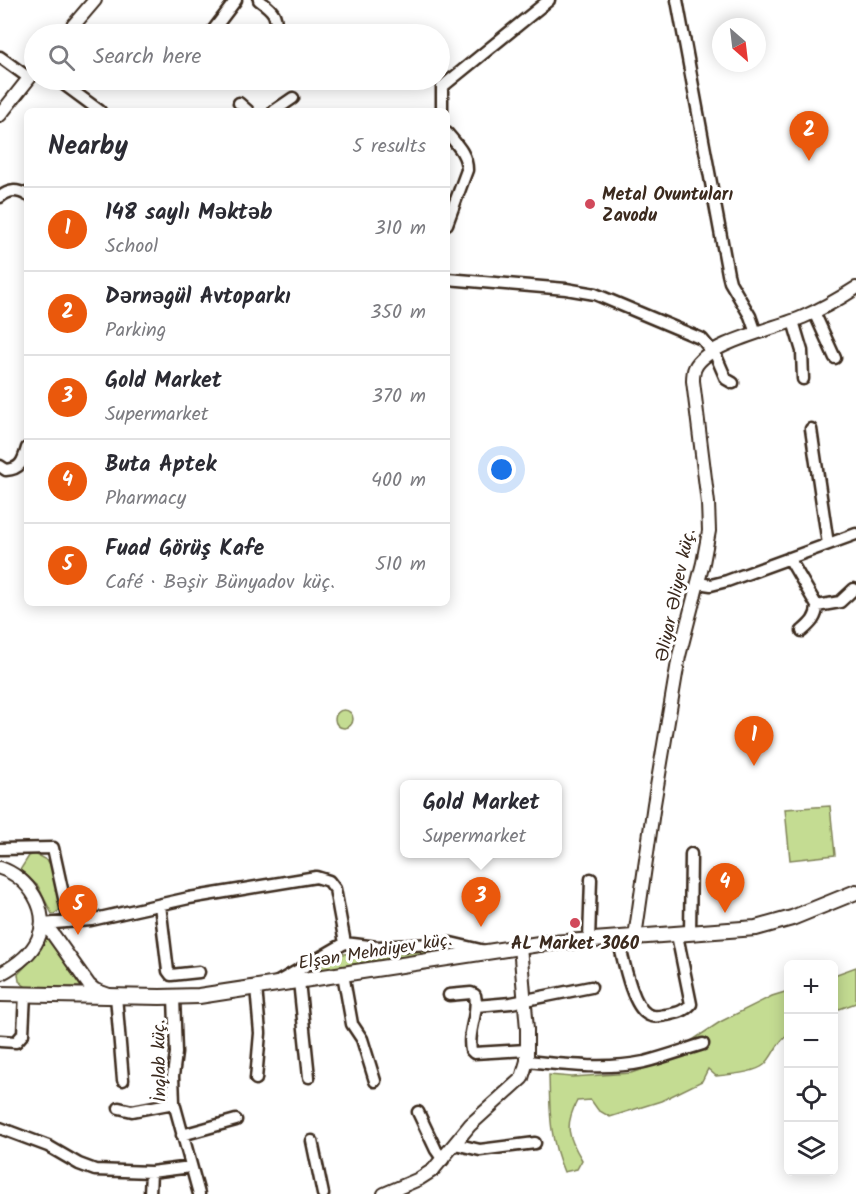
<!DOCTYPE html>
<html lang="en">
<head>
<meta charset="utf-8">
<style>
  :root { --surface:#fff; --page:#f2f2f3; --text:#2b2b33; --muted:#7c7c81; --line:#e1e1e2; --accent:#ea580c }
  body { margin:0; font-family:Kalam,sans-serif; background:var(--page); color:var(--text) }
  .controls { position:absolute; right:18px; bottom:18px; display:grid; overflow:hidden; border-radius:9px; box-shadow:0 3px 15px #0003 }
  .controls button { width:54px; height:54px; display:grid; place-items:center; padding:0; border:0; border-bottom:2px solid var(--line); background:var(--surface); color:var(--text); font:30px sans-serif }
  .compass { position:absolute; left:712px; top:18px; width:54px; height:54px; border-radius:50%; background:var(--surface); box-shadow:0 3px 15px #0003; rotate:152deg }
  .you { position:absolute; left:502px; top:470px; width:21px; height:21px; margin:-15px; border:4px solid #fff; border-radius:50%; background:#1a73e8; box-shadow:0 0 0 9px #1a73e833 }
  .badge { display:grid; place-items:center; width:39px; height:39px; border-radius:50%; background:var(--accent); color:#fff; font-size:20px; font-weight:700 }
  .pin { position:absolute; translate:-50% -50px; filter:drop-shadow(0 2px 3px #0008) }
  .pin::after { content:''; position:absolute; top:32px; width:21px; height:18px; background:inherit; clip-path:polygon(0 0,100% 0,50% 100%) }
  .popup { position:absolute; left:400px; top:780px; width:162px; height:78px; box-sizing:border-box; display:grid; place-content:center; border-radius:9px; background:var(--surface); filter:drop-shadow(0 2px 4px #0005); font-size:20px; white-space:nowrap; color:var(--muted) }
  .popup b { font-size:22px; color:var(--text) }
  .popup::after { content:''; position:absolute; left:50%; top:100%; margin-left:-12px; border:12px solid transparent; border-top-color:var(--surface) }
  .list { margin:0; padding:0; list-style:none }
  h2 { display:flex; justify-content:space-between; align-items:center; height:78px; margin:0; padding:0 24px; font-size:26px }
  h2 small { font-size:20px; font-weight:400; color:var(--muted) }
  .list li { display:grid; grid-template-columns:39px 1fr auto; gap:18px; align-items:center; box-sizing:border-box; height:84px; padding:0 24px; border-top:2px solid var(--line) }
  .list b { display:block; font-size:22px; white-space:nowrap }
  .list p { margin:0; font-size:20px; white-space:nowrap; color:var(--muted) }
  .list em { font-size:20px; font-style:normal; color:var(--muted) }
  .icon { flex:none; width:33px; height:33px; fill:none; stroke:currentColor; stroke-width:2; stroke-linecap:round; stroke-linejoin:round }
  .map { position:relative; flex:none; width:856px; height:1194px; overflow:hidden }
  .search { position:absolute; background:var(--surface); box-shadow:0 3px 15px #0003; left:24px; top:24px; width:426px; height:66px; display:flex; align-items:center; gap:15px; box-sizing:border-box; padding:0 21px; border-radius:33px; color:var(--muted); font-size:22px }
  .panel { position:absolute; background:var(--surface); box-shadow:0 3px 15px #0003; left:24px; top:108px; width:426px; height:498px; border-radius:9px }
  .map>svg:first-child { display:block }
  .green { fill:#c4dc92; stroke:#808358; stroke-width:1.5 }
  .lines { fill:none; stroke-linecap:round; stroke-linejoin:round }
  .minor-casing { stroke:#3b2a1e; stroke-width:15 }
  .tertiary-casing { stroke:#3b2a1e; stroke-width:16 }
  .secondary-casing { stroke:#3b2a1e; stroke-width:18 }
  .minor { stroke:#fff; stroke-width:10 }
  .tertiary { stroke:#fff; stroke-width:12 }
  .secondary { stroke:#fff; stroke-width:14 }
  .poi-dot { fill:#d1495b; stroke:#fff; stroke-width:2 }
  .labels { text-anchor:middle; stroke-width:6; stroke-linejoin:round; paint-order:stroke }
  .poi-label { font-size:18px; font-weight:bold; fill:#3b2a1e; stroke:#fff; text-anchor:start }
  .street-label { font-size:18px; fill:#3b2a1e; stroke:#fff }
</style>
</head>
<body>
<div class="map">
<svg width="856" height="1194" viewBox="0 0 856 1194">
  <rect width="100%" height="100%" fill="#fff"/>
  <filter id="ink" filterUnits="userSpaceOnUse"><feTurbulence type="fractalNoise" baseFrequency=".0167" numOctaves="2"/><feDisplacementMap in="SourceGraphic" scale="12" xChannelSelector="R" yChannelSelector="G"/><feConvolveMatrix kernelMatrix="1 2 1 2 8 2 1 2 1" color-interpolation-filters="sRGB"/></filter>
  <g filter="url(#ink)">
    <!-- green -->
    <path class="green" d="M335 719a9 9 0 1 1 18 0a9 9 0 1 1-18 0Z
      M 830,806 L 835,855 L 790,860 L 785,809 Z
      M 35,854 L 48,861 L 52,868 L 62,903 L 59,911 L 54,914 L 52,914 L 38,886 L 20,870 L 29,856 Z
      M 47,936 L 81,987 L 26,987 L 19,981 L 18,974 L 38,953 Z
      M 454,949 L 454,951 L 308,975 L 313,969 L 343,954 Z
      M 856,967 L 856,1003 L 834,1011 L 834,975 Z
      M 788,991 L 788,1035 C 776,1042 774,1056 764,1065 C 754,1073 729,1075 716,1076 L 708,1069 L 702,1081 L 661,1101 L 610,1117 L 598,1110 L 591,1100 L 577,1101 C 564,1126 568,1137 582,1160 L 577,1169 L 564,1172 C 549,1137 550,1112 549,1075 L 572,1077 L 631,1073 L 679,1057 L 691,1041 L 720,1022 L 772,996 Z"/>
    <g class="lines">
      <!-- minor casing -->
      <g class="minor-casing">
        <path id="minor" d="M 259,0 C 274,11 278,15 275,34
          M 677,0 L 728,274 L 730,282 L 750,316 L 756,333
          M 213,34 L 214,29 L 236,0
          M 0,57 L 29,78
          M 58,80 L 100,111
          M 239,103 L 248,111
          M 274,111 L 293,98
          M 442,111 L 442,87 L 549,0
          M 447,133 C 457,145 467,154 467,170 L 447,224
          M 0,197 C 9,190 16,189 27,195
          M 447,279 L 566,289 L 595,294 L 702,339 L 716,356 L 726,379 L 733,383
          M 814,312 L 835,358
          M 793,321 L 802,351 L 803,379
          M 811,429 L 828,544
          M 0,466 L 6,470 C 21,469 23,461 27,448
          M 789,558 L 817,606 C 817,618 810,624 802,631
          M 698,583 L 711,585 L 727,581 L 856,534
          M 817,606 L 840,602 L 854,589
          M 0,849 L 53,848 L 69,921
          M 160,905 L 168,971 L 171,975 L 199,972
          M 42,924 L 91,920 L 189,898 L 316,877 L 329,881 L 335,889 L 345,943
          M 690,934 L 691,854
          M 618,939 C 623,957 631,1004 647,1014 C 653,1018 659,1016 666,1015 C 676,1013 684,1012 691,1004 L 677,935
          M 589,940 L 591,879
          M 343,974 L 352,1024 L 362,1039 L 375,1081
          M 299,981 L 309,1077
          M 276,983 L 345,943 L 377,947 L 451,943 L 485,951
          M 256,987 L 260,1033 L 256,1079
          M 449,995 L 471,993 L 475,995 C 479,1014 467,1032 471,1050 L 474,1053 L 527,1050
          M 116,996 L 123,1080
          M 174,997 L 176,1053 L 173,1076 L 174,1103 L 199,1194
          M 476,1006 L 511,1003 L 591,987
          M 0,1041 L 16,1042 L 23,1034 L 25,994
          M 527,1061 C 566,1065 606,1070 644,1062 C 664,1057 683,1050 703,1044
          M 119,1108 L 132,1111 L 174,1103
          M 418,1112 L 436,1150 L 443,1160
          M 0,1128 L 48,1146 L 79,1164 L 95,1170 L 151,1172 L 191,1167
          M 182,1135 L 236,1120
          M 312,1141 L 323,1194
          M 455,1144 L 480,1150 L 535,1143
          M 150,1194 L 151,1172"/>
      </g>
      <!-- tertiary casing -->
      <g class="tertiary-casing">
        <path id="tertiary" d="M 66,34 L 95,0
          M 0,115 L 34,72
          M 0,868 C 28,877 51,910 38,939 C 31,955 15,966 0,974
          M 42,924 L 52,933 L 89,985 L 95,990 L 109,995
          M 635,937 L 654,804 L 679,656 L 703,563 L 709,531 L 708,503 L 693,381 C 693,377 693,372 695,368 C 706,343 778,328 803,317 C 822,309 839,299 856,288
          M 384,1194 L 419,1179 L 433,1170 L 470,1125 L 522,1078 L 527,1061 L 527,1029 L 520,946"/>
      </g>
      <!-- secondary casing -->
      <g class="secondary-casing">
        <path id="secondary" d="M 0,994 L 160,997 L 199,996 L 539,944 L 756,928 L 792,918 L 856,892"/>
      </g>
      <!-- minor -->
      <use href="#minor" class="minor"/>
      <!-- tertiary -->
      <use href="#tertiary" class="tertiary"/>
      <!-- secondary -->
      <use href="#secondary" class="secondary"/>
    </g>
  </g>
  <!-- markers -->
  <g class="poi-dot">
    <circle cx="590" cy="204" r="6"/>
    <circle cx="575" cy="923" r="6"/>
  </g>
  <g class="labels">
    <!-- poi labels -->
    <g class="poi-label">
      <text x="602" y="200">Metal Ovuntuları<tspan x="602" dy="21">Zavodu</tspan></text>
      <text x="575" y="949" text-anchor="middle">AL Market 3060</text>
    </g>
    <!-- street labels -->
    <g class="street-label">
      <text transform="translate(675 595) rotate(-78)" y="6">Əliyar Əliyev küç.</text>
      <text transform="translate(375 951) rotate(-9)" y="6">Elşən Mehdiyev küç.</text>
      <text transform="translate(159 1061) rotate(-91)" y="6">İnqlab küç.</text>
    </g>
  </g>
</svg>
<div class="controls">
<button>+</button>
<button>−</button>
<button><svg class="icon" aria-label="locate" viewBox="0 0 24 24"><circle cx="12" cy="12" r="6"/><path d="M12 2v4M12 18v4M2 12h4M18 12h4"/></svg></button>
<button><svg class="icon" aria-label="layers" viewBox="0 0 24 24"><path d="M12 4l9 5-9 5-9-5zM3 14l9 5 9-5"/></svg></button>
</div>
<svg class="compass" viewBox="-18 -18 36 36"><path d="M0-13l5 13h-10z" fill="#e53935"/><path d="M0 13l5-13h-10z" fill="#7c7c81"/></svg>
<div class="you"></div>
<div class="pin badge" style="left:754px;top:766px">1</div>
<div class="pin badge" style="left:809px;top:161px">2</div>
<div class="pin badge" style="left:481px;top:927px">3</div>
<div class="popup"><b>Gold Market</b>Supermarket</div>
<div class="pin badge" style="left:725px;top:913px">4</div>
<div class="pin badge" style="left:78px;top:935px">5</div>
<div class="search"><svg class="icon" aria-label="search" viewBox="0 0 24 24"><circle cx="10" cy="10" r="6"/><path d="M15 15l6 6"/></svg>Search here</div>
<section class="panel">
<h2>Nearby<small>5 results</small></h2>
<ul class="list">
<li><span class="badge">1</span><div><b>148 saylı Məktəb</b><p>School</p></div><em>310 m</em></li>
<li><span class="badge">2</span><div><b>Dərnəgül Avtoparkı</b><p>Parking</p></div><em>350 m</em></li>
<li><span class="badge">3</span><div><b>Gold Market</b><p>Supermarket</p></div><em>370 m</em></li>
<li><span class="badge">4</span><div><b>Buta Aptek</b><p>Pharmacy</p></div><em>400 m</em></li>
<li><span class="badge">5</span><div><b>Fuad Görüş Kafe</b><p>Café · Bəşir Bünyadov küç.</p></div><em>510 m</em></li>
</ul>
</section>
</div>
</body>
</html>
